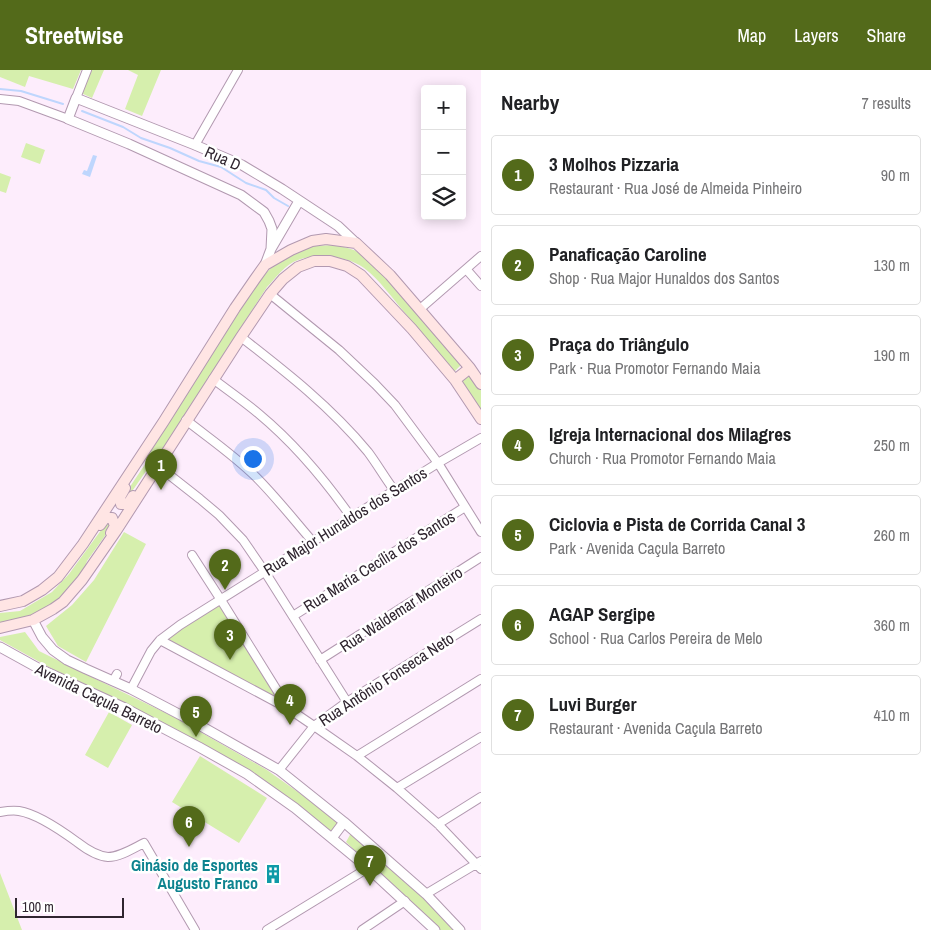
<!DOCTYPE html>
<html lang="en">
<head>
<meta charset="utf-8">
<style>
  :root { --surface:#fff; --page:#f2f2f2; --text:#202124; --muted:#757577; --line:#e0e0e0; --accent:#536a1a }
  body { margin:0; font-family:"Archivo Narrow",sans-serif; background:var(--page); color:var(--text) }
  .controls { position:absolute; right:15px; top:15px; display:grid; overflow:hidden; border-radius:5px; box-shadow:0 2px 12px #0003 }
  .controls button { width:45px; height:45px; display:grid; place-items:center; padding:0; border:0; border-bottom:1px solid var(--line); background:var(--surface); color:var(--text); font:25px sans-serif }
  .scale { position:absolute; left:15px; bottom:12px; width:109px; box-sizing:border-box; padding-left:5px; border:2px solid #2f252f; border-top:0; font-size:14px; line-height:18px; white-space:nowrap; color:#2f252f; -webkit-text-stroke:4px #fff; paint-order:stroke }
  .you { position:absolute; left:252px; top:388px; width:18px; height:18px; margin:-12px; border:4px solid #fff; border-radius:50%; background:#1a73e8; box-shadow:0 0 0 8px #1a73e833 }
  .badge { display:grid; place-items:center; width:32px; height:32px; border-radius:50%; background:var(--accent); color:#fff; font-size:16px; font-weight:700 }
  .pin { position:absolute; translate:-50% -41px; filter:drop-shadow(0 1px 2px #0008) }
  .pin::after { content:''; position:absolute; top:26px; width:18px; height:15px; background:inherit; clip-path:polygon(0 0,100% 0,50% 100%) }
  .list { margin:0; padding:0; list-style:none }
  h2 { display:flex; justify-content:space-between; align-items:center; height:65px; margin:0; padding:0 20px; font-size:21px }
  h2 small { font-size:16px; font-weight:400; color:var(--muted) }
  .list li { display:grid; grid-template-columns:32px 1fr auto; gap:15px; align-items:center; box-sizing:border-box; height:80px; margin:0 10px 10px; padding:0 10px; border:1px solid var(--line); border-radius:5px }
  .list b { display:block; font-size:19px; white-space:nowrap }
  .list p { margin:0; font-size:16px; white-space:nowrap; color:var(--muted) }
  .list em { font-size:16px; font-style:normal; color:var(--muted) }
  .icon { flex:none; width:28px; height:28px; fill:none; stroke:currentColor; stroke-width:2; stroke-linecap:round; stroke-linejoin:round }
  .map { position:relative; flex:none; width:481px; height:860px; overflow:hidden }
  header { display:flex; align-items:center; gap:30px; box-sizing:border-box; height:70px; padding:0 25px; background:var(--accent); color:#fff }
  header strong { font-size:24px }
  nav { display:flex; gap:28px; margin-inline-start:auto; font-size:18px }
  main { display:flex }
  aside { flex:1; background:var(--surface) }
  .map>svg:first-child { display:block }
  .green { fill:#d6efad }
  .water { fill:#bed6fd }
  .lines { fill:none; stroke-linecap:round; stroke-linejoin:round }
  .stream { stroke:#bed6fd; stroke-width:2 }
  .minor-casing { stroke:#b299b0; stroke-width:10 }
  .tertiary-casing { stroke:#b299b0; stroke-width:11 }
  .secondary-casing { stroke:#b299b0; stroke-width:12 }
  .minor { stroke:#fff; stroke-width:8 }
  .tertiary { stroke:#fff; stroke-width:9 }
  .secondary { stroke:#ffe5e4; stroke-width:10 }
  .labels { text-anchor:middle; stroke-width:5; stroke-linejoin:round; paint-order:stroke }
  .street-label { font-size:16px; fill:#2f252f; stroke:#fff }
  .culture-label { font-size:16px; font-weight:bold; fill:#0d838f; stroke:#fff; text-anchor:end }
</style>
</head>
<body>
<header>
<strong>Streetwise</strong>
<nav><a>Map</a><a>Layers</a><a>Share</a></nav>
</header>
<main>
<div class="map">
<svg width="481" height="860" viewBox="0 0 481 860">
  <rect width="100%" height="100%" fill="#fdedfc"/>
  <!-- green -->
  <path class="green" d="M 0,0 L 81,0 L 73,19 L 29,6 L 25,17 L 0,7 Z
    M 91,0 L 104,0 L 92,28 L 81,23 Z
    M 128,0 L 161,0 L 142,46 L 125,39 L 138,5 Z
    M 26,73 L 45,80 L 40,94 L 21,87 Z
    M 0,103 L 11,107 L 6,123 L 0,121 Z
    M 337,175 L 354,180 L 371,190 L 462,294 L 454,302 C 438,282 422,263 405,243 C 392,228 380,210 364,198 C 348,186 317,183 298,190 C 285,194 276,208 267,217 L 158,386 L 153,391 L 126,430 L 123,427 L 148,390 L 148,385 L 260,209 L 276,193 L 309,176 Z
    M 473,306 L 481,318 L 481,341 L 462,311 L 463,307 Z
    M 107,452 L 112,456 L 87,491 L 82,507 L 63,528 L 45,541 L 0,554 L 0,543 L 20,541 L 52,522 L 69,504 Z
    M 124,462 L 146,474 L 86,592 L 58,576 L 46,556 L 72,535 L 94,510 Z
    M 220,534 L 279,631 L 166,569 Z
    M 25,562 L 39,581 L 106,614 L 174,647 L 267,700 L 340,752 L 332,764 L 165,656 L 56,601 L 0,570 L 0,567 Z
    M 109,642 L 132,655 L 108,698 L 85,685 Z
    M 200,686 L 267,728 L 239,773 L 172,732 Z
    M 351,763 L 417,820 L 454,860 L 437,860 L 346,772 Z
    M 0,803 L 22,860 L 0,860 Z"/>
  <!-- water -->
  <path class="water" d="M 93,85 L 97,86 L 90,107 L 82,104 L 84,100 L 87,101 Z"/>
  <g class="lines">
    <!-- stream -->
    <path class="stream" d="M 0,19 L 21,21 L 63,34
      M 82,41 L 123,57 L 141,68 L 170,78 L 199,91 L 221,97 L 246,113 L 266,120 L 274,128 L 288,136"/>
    <!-- minor casing -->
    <g class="minor-casing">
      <path id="minor" d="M 76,28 L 87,0
        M 0,29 L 19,31 L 68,49
        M 195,75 L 238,0
        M 466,199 L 481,216
        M 270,224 L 339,280 L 375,314 L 395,335 L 438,393 L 481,462
        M 420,239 L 481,186
        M 241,267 C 286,302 331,337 368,382 C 377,394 385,408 394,420
        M 213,309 C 229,321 245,332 259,344 C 295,374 325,410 351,447
        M 186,350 C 210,369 235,386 256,407 C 276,427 294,450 313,472
        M 158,396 L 200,429 L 219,445 L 243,470 L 265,502 L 347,632
        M 192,485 L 221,530 L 288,638
        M 293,546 L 465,437
        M 160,570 L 289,639 L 314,656 L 357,686 L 397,718 L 438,754 L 481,799
        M 320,590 L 481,487
        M 113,611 L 117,604
        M 131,619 L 151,581 L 160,570 L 180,555 L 438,393 L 481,368
        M 357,686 L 481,609
        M 279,700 L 314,656 L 347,632 L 481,549
        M 397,718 L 481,667
        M 0,742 C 6,741 13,740 19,741 C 38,744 62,761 77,772 C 86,779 96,786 108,787 C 120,787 134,778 144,773 L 195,860
        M 438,754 L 481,727
        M 426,824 L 481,791
        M 267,860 L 368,798
        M 362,860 L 405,831"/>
    </g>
    <!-- tertiary casing -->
    <g class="tertiary-casing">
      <path id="tertiary" d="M 271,179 L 272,159 L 269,151 L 264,142 L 241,125 L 129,74 L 68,49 L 76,28 L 195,75 L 242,95 L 282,119 L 338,156 L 356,173
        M 265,195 L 271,179 L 299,131
        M 33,550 L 42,567 L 53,580 L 67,590 L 86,599 L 131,619 L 192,651 L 279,700 L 344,752 L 426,824 L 460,860
        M 0,577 L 38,598 L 125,638 L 199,677 L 247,704 L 295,738 L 368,798 L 435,860
        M 332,768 L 344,752"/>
    </g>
    <!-- secondary casing -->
    <g class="secondary-casing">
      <path id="secondary" d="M 455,310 L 470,298
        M 125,418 L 120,427 L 121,434 L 128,434 L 133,426
        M 100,455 L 105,448 L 112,448 L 115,456 L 111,463
        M 0,536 L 23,531 L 42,520 L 58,507 L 83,474 L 164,351 L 235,238 L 255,209 L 265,195 L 291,180 L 312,171 L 326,169 L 356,173 L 390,205 L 470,298 L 481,314
        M 0,558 L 33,550 L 53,539 L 63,532 L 82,510 L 116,461 L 241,267 L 270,224 L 283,209 L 298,197 L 314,191 L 330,191 L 347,196 L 361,205 L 412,259 L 455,310 L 481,349"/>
    </g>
    <!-- minor -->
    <use href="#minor" class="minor"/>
    <!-- tertiary -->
    <use href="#tertiary" class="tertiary"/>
    <!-- secondary -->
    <use href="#secondary" class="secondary"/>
  </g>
  <!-- icons -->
  <defs>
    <g id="building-bare" transform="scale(1.5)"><path d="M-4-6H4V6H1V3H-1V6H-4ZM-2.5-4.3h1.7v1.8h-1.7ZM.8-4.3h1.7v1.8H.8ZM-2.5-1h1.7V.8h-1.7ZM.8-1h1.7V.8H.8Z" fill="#0f9aa8" stroke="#fff" stroke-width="2.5" paint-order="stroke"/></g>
  </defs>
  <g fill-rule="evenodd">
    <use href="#building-bare" x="273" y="804"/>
  </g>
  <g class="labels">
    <!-- street labels -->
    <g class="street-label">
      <text transform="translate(223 88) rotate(24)" y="6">Rua D</text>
      <text transform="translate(345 451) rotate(-32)" y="6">Rua Major Hunaldos dos Santos</text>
      <text transform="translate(379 491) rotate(-32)" y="6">Rua Maria Cecília dos Santos</text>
      <text transform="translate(401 539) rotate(-33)" y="6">Rua Waldemar Monteiro</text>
      <text transform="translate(386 609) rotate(-33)" y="6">Rua Antônio Fonseca Neto</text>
      <text transform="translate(99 628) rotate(26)" y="6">Avenida Caçula Barreto</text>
    </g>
    <!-- culture labels -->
    <g class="culture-label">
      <text x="258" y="801">Ginásio de Esportes<tspan x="258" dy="18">Augusto Franco</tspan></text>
    </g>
  </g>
</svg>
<div class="controls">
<button>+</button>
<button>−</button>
<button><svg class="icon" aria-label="layers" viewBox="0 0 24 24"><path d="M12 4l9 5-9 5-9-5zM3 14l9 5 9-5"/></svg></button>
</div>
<div class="scale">100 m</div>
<div class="you"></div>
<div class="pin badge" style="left:161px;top:420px">1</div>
<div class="pin badge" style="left:225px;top:520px">2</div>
<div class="pin badge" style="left:230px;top:590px">3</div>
<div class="pin badge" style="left:290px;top:655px">4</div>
<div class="pin badge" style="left:196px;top:667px">5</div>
<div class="pin badge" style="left:189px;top:777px">6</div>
<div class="pin badge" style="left:370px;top:816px">7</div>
</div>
<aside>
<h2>Nearby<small>7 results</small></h2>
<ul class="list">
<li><span class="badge">1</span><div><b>3 Molhos Pizzaria</b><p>Restaurant · Rua José de Almeida Pinheiro</p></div><em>90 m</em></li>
<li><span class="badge">2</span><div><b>Panaficação Caroline</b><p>Shop · Rua Major Hunaldos dos Santos</p></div><em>130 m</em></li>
<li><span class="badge">3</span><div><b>Praça do Triângulo</b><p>Park · Rua Promotor Fernando Maia</p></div><em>190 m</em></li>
<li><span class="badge">4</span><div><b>Igreja Internacional dos Milagres</b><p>Church · Rua Promotor Fernando Maia</p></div><em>250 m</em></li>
<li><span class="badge">5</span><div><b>Ciclovia e Pista de Corrida Canal 3</b><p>Park · Avenida Caçula Barreto</p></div><em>260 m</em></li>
<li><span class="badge">6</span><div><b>AGAP Sergipe</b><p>School · Rua Carlos Pereira de Melo</p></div><em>360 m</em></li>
<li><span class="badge">7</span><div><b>Luvi Burger</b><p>Restaurant · Avenida Caçula Barreto</p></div><em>410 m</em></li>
</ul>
</aside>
</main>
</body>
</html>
